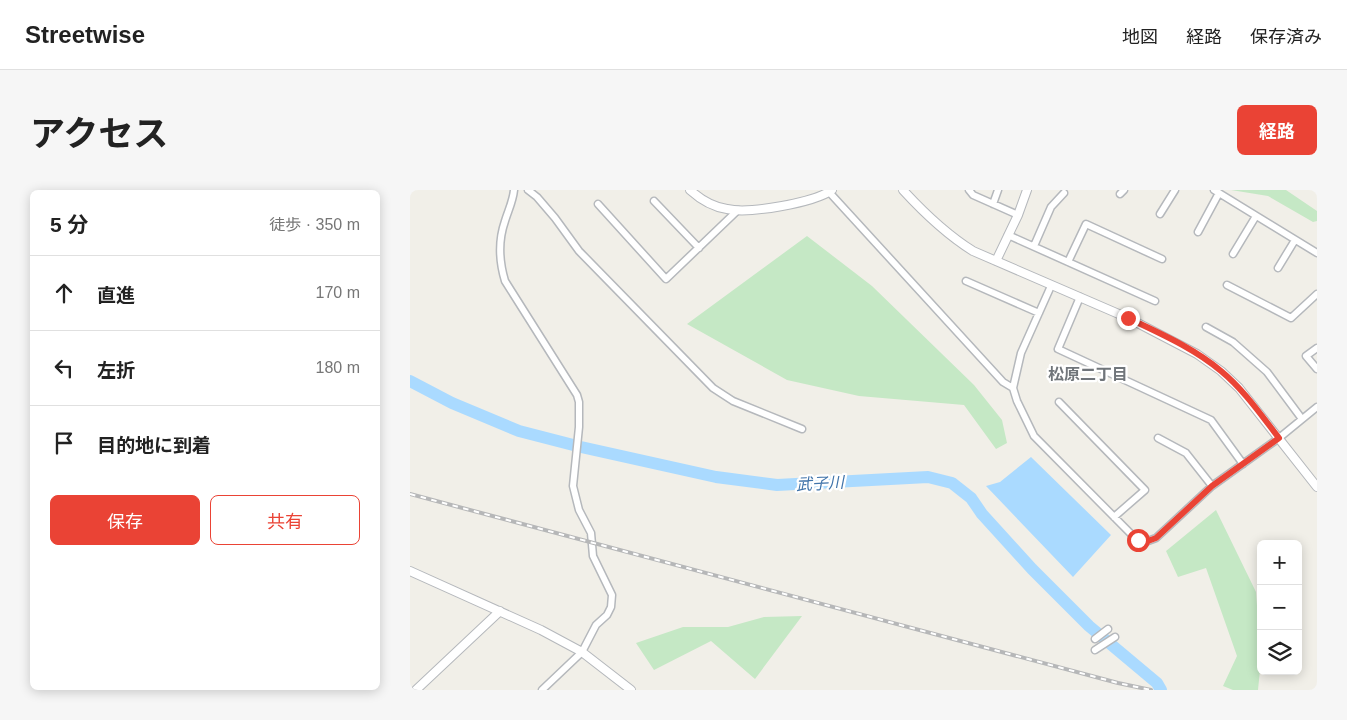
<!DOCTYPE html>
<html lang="ja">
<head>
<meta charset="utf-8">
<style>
  :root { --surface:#fff; --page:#f6f6f6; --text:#222; --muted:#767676; --line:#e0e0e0; --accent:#ea4335 }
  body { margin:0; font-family:Helvetica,"Noto Sans JP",sans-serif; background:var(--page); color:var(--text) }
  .controls { position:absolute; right:15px; bottom:15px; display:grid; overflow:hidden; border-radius:8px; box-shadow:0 2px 12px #0003 }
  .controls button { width:45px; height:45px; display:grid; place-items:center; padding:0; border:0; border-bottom:1px solid var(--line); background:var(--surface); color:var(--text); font:25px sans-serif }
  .stop { position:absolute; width:15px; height:15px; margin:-11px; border:4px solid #ea4335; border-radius:50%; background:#fff }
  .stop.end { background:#ea4335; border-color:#fff; box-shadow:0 1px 5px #0008 }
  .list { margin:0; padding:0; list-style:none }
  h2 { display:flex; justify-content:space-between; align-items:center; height:65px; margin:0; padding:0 20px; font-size:21px }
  h2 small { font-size:16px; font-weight:400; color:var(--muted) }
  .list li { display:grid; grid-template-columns:32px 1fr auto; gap:15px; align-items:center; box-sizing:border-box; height:75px; padding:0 20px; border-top:1px solid var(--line) }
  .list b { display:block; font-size:19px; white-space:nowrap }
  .list em { font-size:16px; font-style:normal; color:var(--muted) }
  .actions { display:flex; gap:10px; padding:15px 20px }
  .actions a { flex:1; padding:11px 0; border:1px solid var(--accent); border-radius:8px; text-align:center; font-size:18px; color:var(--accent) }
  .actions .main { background:var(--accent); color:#fff }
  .icon { flex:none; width:28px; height:28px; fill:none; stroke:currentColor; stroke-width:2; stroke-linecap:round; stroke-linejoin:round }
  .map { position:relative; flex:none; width:907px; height:500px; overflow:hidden; border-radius:8px }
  header { display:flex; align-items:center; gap:30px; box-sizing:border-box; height:70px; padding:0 25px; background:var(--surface); border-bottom:1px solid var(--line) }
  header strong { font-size:24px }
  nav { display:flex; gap:28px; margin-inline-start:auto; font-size:18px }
  .intro { display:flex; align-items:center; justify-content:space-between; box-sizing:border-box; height:120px; padding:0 30px }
  h1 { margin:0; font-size:35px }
  .button { padding:12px 22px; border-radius:8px; background:var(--accent); color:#fff; font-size:18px; font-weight:700 }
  main { display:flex; gap:30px; padding:0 30px }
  aside { flex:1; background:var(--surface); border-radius:8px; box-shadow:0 2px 12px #0003 }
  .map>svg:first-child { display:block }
  .green { fill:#c5e8c5 }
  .water { fill:#aadaff }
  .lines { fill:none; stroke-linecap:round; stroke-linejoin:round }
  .river { stroke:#aadaff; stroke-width:12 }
  .minor-casing { stroke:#b5b8bc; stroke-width:9 }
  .tertiary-casing { stroke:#b5b8bc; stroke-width:10 }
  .minor { stroke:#fff; stroke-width:6 }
  .tertiary { stroke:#fff; stroke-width:8 }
  .rail-casing { stroke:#b6b7b8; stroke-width:4 }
  .rail { stroke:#fff; stroke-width:2; stroke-dasharray:5.5; stroke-linecap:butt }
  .route { stroke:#ea4335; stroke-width:6 }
  .labels { text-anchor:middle; stroke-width:4.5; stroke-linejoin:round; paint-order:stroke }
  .neighbourhood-label { font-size:16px; font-weight:bold; fill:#70757a; stroke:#fff }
  .water-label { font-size:16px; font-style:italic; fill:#4174aa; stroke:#fff }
</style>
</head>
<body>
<header>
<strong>Streetwise</strong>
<nav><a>地図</a><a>経路</a><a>保存済み</a></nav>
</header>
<div class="intro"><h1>アクセス</h1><a class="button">経路</a></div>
<main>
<aside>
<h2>5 分<small>徒歩 · 350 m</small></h2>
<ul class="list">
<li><svg class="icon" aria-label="ahead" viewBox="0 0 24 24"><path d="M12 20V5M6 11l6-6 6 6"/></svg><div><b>直進</b></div><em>170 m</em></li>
<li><svg class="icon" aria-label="left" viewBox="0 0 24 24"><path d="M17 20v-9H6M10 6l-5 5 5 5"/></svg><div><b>左折</b></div><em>180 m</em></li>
<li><svg class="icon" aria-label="arrive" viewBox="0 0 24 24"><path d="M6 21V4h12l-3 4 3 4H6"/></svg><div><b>目的地に到着</b></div></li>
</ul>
<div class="actions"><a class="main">保存</a><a>共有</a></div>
</aside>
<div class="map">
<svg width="907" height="500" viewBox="0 0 907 500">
  <rect width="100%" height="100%" fill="#f1efe8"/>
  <!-- green -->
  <path class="green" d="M 821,0 L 876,0 L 907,21 L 907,31 L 903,32 L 858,6 Z
    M 397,46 L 462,96 L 564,195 L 592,230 L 597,253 L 586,259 L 554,215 L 449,206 L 377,190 L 277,134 Z
    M 806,320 L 846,402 L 851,470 L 848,500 L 823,500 L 813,496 L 827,466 L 796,378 L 768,387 L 756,361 Z
    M 392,426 L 345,489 L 301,451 L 244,480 L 226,453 L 273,437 L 318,437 L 354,427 Z"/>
  <!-- water -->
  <path class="water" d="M 621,267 L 701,345 L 663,387 L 576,296 L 590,292 Z"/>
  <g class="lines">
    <!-- river -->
    <path class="river" d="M 0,191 L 42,213 L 109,241 L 171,257 L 306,287 L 367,295 L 518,287 L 542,293 L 561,308 L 572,324 L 622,379 L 679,436 L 747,493 L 751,500"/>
    <!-- minor casing -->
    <g class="minor-casing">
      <path id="minor" d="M 104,0 C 103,11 98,21 95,31 C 88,51 89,71 95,91 L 167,205 L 169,212 L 169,237 L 163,296 L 169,320 L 181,343 L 183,366 L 202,405 L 201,417 L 197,425 L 186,435 L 172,462 L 132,500
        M 118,0 L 127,7 L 145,28 L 169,61 L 303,198 L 323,211 L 392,239
        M 559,0 L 563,5 L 608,25
        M 804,0 L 907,63
        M 419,2 L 593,192 L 603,198
        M 710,4 L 714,0
        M 244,11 L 289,58
        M 188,14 L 256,89 L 328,20
        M 583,14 L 588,0
        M 750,24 L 765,0
        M 788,42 L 809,3
        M 598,45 L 745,111
        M 624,56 L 641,17 L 654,3
        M 823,64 L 846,26
        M 658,72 L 676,34 L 752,69
        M 868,78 L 885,50
        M 556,91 L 629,123
        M 817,95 L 881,128 L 907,104
        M 641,96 L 611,163 L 603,198 L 607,211 L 624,246 L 727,350 L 738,351 L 746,348 L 802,296 L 869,248 L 907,217
        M 670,107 L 648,159 L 801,230 L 833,274
        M 796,137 L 823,152 L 857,182 L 892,229
        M 907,158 L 896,166 L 907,179
        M 649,212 L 735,300 L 704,327
        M 748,248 L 776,263 L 802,296
        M 685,449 L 698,439
        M 685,460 L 705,447"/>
    </g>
    <!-- tertiary casing -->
    <g class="tertiary-casing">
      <path id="tertiary" d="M 280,0 C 290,9 303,17 317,19 C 339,24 403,13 422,0
        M 493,0 C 515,24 536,44 563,61 L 718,128 L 787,164 L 811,181 L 829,198 L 907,297
        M 586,71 L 608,25 L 617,0
        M 0,381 L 131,440 L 172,462 L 221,500
        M 6,500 L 90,421"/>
    </g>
    <!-- minor -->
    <use href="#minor" class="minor"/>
    <!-- tertiary -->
    <use href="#tertiary" class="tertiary"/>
    <!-- rail casing -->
    <g class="rail-casing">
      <path id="rail" d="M 0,304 L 708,493 L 741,500"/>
    </g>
    <!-- rail -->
    <use href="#rail" class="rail"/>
  </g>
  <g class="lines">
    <!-- route -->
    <path class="route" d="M 718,128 C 749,143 784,158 811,181 C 834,200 851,225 869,248 L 802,296 L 746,348 L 738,351 L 728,350"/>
  </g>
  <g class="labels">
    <!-- neighbourhood labels -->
    <g class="neighbourhood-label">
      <text x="678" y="190">松原二丁目</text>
    </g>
    <!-- water labels -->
    <g class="water-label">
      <text transform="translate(410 293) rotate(-3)" y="6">武子川</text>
    </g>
  </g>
</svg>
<div class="controls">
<button>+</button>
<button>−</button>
<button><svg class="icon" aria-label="layers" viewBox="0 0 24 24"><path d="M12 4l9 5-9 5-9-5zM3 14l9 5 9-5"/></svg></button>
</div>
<div class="stop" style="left:728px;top:350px"></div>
<div class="stop end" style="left:718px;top:128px"></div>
</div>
</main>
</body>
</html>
